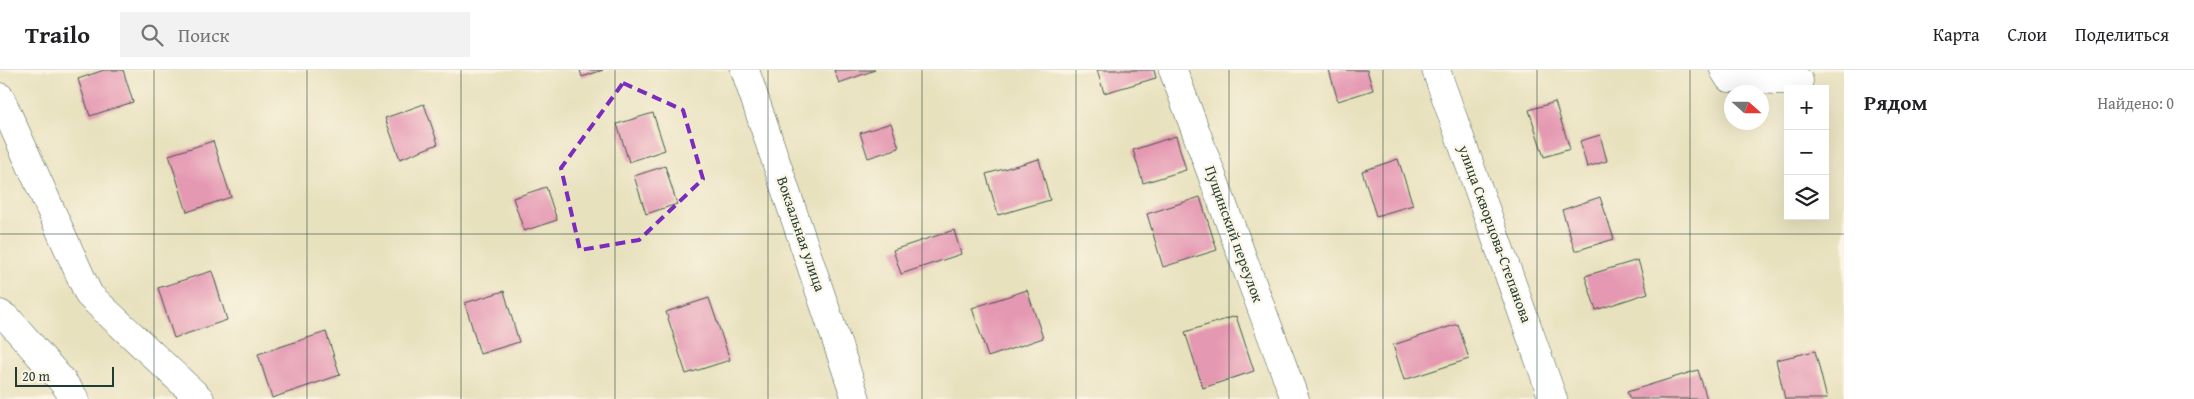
<!DOCTYPE html>
<html lang="ru">
<head>
<meta charset="utf-8">
<style>
  :root { --surface:#fff; --page:#f2f2f2; --text:#202124; --muted:#757577; --line:#e0e0e0 }
  body { margin:0; font-family:"Gentium Book Plus",serif; background:var(--page); color:var(--text) }
  .controls { position:absolute; right:15px; top:15px; display:grid; overflow:hidden; border-radius:0px; box-shadow:0 5px 20px #0002 }
  .controls button { width:45px; height:45px; display:grid; place-items:center; padding:0; border:0; border-bottom:1px solid var(--line); background:var(--surface); color:var(--text); font:25px sans-serif }
  .compass { position:absolute; left:1724px; top:15px; width:45px; height:45px; border-radius:50%; background:var(--surface); box-shadow:0 5px 20px #0002; rotate:111deg }
  .scale { position:absolute; left:15px; bottom:12px; width:99px; box-sizing:border-box; padding-left:5px; border:2px solid #1f3d34; border-top:0; font-size:14px; line-height:18px; white-space:nowrap; color:#1f3d34; -webkit-text-stroke:4px #fcf5e5; paint-order:stroke }
  .list { margin:0; padding:0; list-style:none }
  h2 { display:flex; justify-content:space-between; align-items:center; height:65px; margin:0; padding:0 20px; font-size:21px }
  h2 small { font-size:16px; font-weight:400; color:var(--muted) }
  .icon { flex:none; width:28px; height:28px; fill:none; stroke:currentColor; stroke-width:2; stroke-linecap:round; stroke-linejoin:round }
  .map { position:relative; flex:none; width:1844px; height:329px; overflow:hidden }
  header { display:flex; align-items:center; gap:30px; box-sizing:border-box; height:70px; padding:0 25px; background:var(--surface); border-bottom:1px solid var(--line) }
  header strong { font-size:24px }
  nav { display:flex; gap:28px; margin-inline-start:auto; font-size:18px }
  .search { width:350px; height:45px; background:var(--page); display:flex; align-items:center; gap:12px; box-sizing:border-box; padding:0 18px; border-radius:0px; color:var(--muted); font-size:19px }
  main { display:flex }
  aside { flex:1; background:var(--surface) }
  .map>svg:first-child { display:block }
  .building { fill:#e598b2 }
  .lines { fill:none; stroke-linecap:round; stroke-linejoin:round }
  .minor-casing { stroke:#3d5649; stroke-width:29 }
  .minor { stroke:#fff; stroke-width:28 }
  .marked { fill:none; stroke:#7b2cbf; stroke-width:4; stroke-dasharray:10 6; stroke-linejoin:round }
  .grid { fill:none; stroke:#1f3d34; stroke-width:1; stroke-opacity:0.55 }
  .labels { text-anchor:middle; stroke-width:4.5; stroke-linejoin:round; paint-order:stroke }
  .street-label { font-size:15px; fill:#1f3d34; stroke:#fcf5e5 }
</style>
</head>
<body>
<header>
<strong>Trailo</strong>
<div class="search"><svg class="icon" aria-label="search" viewBox="0 0 24 24"><circle cx="10" cy="10" r="6"/><path d="M15 15l6 6"/></svg>Поиск</div>
<nav><a>Карта</a><a>Слои</a><a>Поделиться</a></nav>
</header>
<main>
<div class="map">
<svg width="1844" height="329" viewBox="0 0 1844 329">
  <rect width="100%" height="100%" fill="#fcf5e5"/>
  <filter id="ink" filterUnits="userSpaceOnUse"><feTurbulence type="fractalNoise" baseFrequency=".02" numOctaves="2"/><feDisplacementMap in="SourceGraphic" scale="10" xChannelSelector="R" yChannelSelector="G"/><feConvolveMatrix kernelMatrix="1 2 1 2 8 2 1 2 1" color-interpolation-filters="sRGB"/></filter>
  <filter id="wash" filterUnits="userSpaceOnUse"><feTurbulence type="fractalNoise" baseFrequency=".0096" numOctaves="4" result="noise"/><feDisplacementMap in="SourceGraphic" scale="20" xChannelSelector="R" yChannelSelector="G"/><feGaussianBlur stdDeviation="1.12" result="paint"/><feColorMatrix in="noise" values="0 0 0 0 0 0 0 0 0 0 0 0 0 0 0 0 0 1.4 0 .05"/><feComposite in="paint" operator="in"/></filter>
  <g filter="url(#wash)">
    <rect width="100%" height="100%" fill="#e8e1be"/>
    <g id="blocks">
      <!-- building -->
      <path class="building" d="M 104,0 L 123,0 L 133,32 L 90,46 L 78,9 Z
        M 580,0 L 603,0 L 582,7 Z
        M 834,0 L 875,0 L 839,13 Z
        M 1097,0 L 1154,0 L 1156,8 L 1104,23 Z
        M 1329,0 L 1367,0 L 1373,20 L 1338,31 Z
        M 1555,32 L 1570,79 L 1544,87 L 1529,40 Z
        M 424,34 L 438,74 L 400,89 L 385,48 Z
        M 653,43 L 665,80 L 629,92 L 617,54 Z
        M 891,53 L 899,78 L 868,88 L 860,63 Z
        M 1600,65 L 1607,91 L 1587,97 L 1580,71 Z
        M 1176,66 L 1186,100 L 1143,113 L 1133,80 Z
        M 213,71 L 231,127 L 187,142 L 169,85 Z
        M 1039,89 L 1050,130 L 998,145 L 986,104 Z
        M 1398,89 L 1413,135 L 1376,146 L 1362,101 Z
        M 665,96 L 677,134 L 646,144 L 634,106 Z
        M 546,117 L 557,150 L 524,161 L 513,128 Z
        M 1200,127 L 1217,180 L 1163,197 L 1147,144 Z
        M 1600,127 L 1614,169 L 1575,181 L 1562,140 Z
        M 954,160 L 961,184 L 901,204 L 893,180 Z
        M 1638,190 L 1648,223 L 1596,240 L 1585,206 Z
        M 212,201 L 227,250 L 174,268 L 158,218 Z
        M 1027,220 L 1043,268 L 988,287 L 972,238 Z
        M 504,221 L 519,272 L 480,284 L 465,233 Z
        M 709,228 L 730,290 L 686,304 L 666,242 Z
        M 1236,246 L 1254,301 L 1203,318 L 1185,262 Z
        M 1458,254 L 1469,289 L 1404,310 L 1393,275 Z
        M 326,262 L 340,305 L 272,328 L 258,284 Z
        M 1815,281 L 1827,329 L 1785,329 L 1776,290 Z
        M 1698,300 L 1707,329 L 1630,329 L 1627,322 Z"/>
    </g>
  </g>
  <g filter="url(#ink)">
    <use href="#blocks" fill-opacity="0" stroke="#3d5649" stroke-width="1"/>
    <g class="lines">
      <!-- minor casing -->
      <g class="minor-casing">
        <path id="minor" d="M 745,0 L 856,329
          M 1173,0 L 1295,329
          M 1436,0 L 1553,329
          M 1724,0 L 1729,8 L 1799,11
          M 0,27 L 89,225 L 200,329
          M 0,244 L 8,249 L 63,312 L 75,329"/>
      </g>
      <!-- minor -->
      <use href="#minor" class="minor"/>
    </g>
  </g>
  <!-- marked area -->
  <path class="marked" d="M 623,13 L 683,40 L 703,109 L 639,170 L 580,180 L 561,98 Z"/>
  <!-- grid -->
  <path class="grid" d="M 154,0 L 154,329M 307,0 L 307,329M 461,0 L 461,329M 615,0 L 615,329M 768,0 L 768,329M 922,0 L 922,329M 1076,0 L 1076,329M 1229,0 L 1229,329M 1383,0 L 1383,329M 1537,0 L 1537,329M 1690,0 L 1690,329M 0,164 L 1844,164"/>
  <g class="labels">
    <!-- street labels -->
    <g class="street-label">
      <text transform="translate(801 164) rotate(71)" y="5">Вокзальная улица</text>
      <text transform="translate(1234 164) rotate(70)" y="5">Пущинский переулок</text>
      <text transform="translate(1495 164) rotate(70)" y="5">улица Скворцова-Степанова</text>
    </g>
  </g>
</svg>
<div class="controls">
<button>+</button>
<button>−</button>
<button><svg class="icon" aria-label="layers" viewBox="0 0 24 24"><path d="M12 4l9 5-9 5-9-5zM3 14l9 5 9-5"/></svg></button>
</div>
<svg class="compass" viewBox="-18 -18 36 36"><path d="M0-13l5 13h-10z" fill="#e53935"/><path d="M0 13l5-13h-10z" fill="#757577"/></svg>
<div class="scale">20 m</div>
</div>
<aside>
<h2>Рядом<small>Найдено: 0</small></h2>
<ul class="list">
</ul>
</aside>
</main>
</body>
</html>
